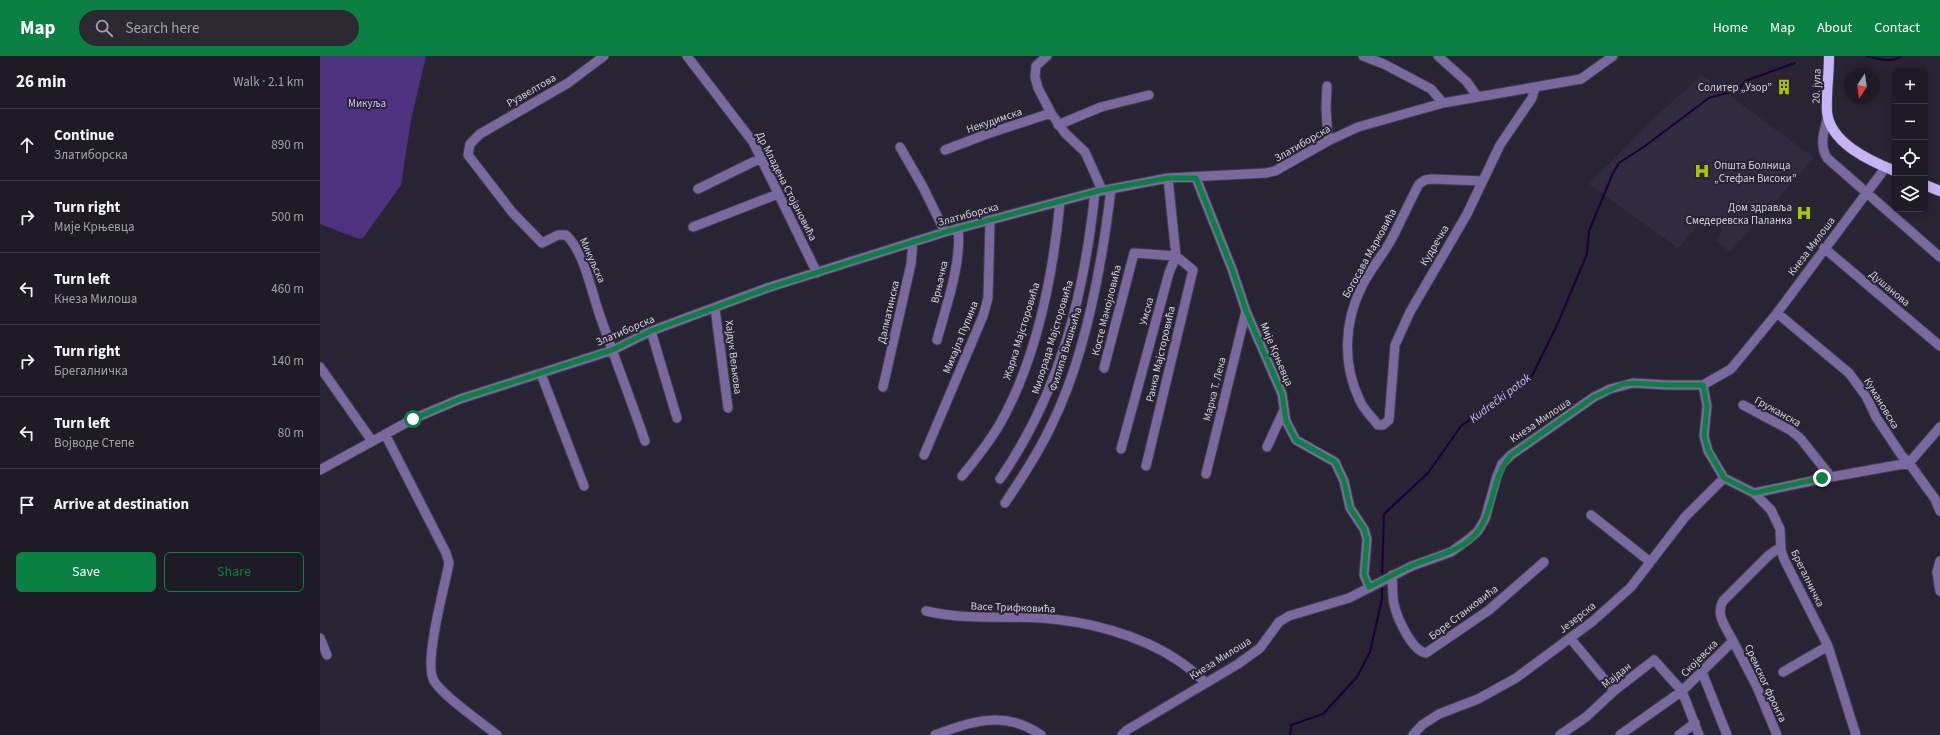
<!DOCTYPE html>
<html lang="en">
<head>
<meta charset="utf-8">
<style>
  :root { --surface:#1e1b26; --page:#2b2832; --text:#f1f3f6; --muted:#a1a1a7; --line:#3c3943; --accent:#0b8043 }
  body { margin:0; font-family:"Source Sans 3",sans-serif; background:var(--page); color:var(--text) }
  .controls { position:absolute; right:12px; top:12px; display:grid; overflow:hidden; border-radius:6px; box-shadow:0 2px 10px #0003 }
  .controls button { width:36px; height:36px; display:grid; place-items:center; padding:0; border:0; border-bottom:1px solid var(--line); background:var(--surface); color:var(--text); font:20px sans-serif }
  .compass { position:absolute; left:1524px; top:12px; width:36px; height:36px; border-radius:50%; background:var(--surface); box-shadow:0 2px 10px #0003; rotate:193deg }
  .stop { position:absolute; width:12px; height:12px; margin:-9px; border:3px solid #0b8043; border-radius:50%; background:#fff }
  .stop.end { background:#0b8043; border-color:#fff; box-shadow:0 1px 4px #0008 }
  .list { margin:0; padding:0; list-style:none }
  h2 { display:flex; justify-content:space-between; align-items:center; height:52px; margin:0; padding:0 16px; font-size:17px }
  h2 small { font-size:13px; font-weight:400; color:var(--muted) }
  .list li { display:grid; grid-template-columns:26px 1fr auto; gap:12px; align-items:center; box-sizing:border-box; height:72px; padding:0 16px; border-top:1px solid var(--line) }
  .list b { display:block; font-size:15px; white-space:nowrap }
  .list p { margin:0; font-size:13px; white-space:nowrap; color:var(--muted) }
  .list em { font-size:13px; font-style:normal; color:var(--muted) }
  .actions { display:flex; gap:8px; padding:12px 16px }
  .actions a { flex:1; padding:9px 0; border:1px solid var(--accent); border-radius:6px; text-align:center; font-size:14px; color:var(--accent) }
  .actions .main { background:var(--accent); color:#fff }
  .icon { flex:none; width:22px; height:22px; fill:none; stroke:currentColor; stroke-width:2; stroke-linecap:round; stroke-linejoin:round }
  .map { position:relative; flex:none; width:1620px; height:679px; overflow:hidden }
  header { display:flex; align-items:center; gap:24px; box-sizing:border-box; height:56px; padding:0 20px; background:var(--accent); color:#fff }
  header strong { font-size:19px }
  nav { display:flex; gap:22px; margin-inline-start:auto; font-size:14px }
  .search { width:280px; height:36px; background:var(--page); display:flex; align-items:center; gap:10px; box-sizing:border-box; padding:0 14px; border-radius:22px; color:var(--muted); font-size:15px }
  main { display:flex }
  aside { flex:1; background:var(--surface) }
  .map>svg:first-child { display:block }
  .built { fill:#312b40 }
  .green { fill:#4e317f }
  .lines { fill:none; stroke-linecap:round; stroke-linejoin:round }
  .stream { stroke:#190038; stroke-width:2 }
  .minor-casing { stroke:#43404e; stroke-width:11 }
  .major-casing { stroke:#43404e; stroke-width:12 }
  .minor { stroke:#79699f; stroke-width:9 }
  .major { stroke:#c7b4f7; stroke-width:10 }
  .route { stroke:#0b8043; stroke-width:5 }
  .labels { text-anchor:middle; stroke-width:4; stroke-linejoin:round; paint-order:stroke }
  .street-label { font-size:11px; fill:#d3d0db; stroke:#282433 }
  .poi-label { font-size:11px; fill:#d3d0db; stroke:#282433; text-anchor:end }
  .park-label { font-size:11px; fill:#cfbcff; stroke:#282433 }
  .water-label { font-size:12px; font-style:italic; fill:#c6b3f5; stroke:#282433 }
</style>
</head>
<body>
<header>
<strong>Map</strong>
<div class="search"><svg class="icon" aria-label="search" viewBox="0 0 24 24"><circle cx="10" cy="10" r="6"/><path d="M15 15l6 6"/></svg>Search here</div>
<nav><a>Home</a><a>Map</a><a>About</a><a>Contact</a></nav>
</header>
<main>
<aside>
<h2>26 min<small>Walk · 2.1 km</small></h2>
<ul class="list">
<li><svg class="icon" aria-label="ahead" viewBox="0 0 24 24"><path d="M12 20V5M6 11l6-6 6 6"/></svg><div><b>Continue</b><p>Златиборска</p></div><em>890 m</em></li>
<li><svg class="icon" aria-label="right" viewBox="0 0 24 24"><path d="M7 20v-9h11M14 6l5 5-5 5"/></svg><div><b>Turn right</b><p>Мије Крњевца</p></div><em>500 m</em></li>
<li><svg class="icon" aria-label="left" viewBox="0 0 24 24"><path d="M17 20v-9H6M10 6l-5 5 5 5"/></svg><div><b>Turn left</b><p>Кнеза Милоша</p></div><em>460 m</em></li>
<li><svg class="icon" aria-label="right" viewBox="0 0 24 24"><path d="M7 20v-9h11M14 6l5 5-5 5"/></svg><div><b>Turn right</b><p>Брегалничка</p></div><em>140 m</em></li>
<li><svg class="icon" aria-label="left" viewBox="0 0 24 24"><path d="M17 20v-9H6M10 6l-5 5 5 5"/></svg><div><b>Turn left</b><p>Војводе Степе</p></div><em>80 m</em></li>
<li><svg class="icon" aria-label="arrive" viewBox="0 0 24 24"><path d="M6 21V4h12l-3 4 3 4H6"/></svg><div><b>Arrive at destination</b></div></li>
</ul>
<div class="actions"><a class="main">Save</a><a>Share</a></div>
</aside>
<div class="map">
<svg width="1620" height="679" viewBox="0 0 1620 679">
  <rect width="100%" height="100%" fill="#282433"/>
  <!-- built -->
  <path class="built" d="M 1382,19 L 1494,102 L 1410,196 L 1396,185 L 1402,173 L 1387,159 L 1358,192 L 1269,128 L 1334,62 Z"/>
  <!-- green -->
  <path class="green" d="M 0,0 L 106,0 L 91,64 L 81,129 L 43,182 L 39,183 L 0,168 Z"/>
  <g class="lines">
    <!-- stream -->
    <path class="stream" d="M 1546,0 C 1556,2 1572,8 1581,0
      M 1062,523 L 1064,458 L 1108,417 L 1141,370 L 1212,320 L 1237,269 L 1267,198 L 1269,175 L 1293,117 L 1299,107 L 1325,90 L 1389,42 L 1418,34 L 1425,25 L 1475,7
      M 970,679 L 971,669 L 1003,658 L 1037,621 L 1050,596 L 1062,543 L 1062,529"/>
    <!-- minor casing -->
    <g class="minor-casing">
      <path id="minor" d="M 284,0 L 248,27 L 160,78 L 150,88 L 148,99 L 192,156 L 222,187 L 238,179 L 246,179 C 263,194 271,233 278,254 C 293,298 310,341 325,385
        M 367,0 L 433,86 L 497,217
        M 727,0 L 716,10 L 715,21 L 718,32 L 731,57 L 745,77 L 765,96 L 782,134
        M 1043,0 L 1064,8 L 1111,33 L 1123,47
        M 1118,0 L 1147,26 L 1157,40
        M 1007,30 L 1006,52 L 1008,85
        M 1508,61 C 1504,74 1499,89 1507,102 L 1620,201
        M 738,69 L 781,51 L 829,39
        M 580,91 L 603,131 L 625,176
        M 625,94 L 667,78 L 731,57
        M 876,122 L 912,213 L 926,255 L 962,338 L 966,365 L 976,384 L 1015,406 L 1024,425 L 1030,452 L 1044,473 L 1047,483 L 1044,519 L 1049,531
        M 1162,125 L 1112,123 L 1105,124 L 1099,128 C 1089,147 1080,167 1070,186 C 1061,201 1050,214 1042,230 C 1024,266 1022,308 1040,345 C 1044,354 1052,361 1058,369 L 1063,369 L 1069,364 L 1075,289 L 1090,256 L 1147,158 L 1180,89 L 1212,42 L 1215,31
        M 378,133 L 441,102
        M 373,171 L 458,138
        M 1504,192 L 1620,290
        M 395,252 L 408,352
        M 1457,257 L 1529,317 L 1546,340 L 1556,361 L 1582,400 L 1589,407 L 1615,443 L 1620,455
        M 331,275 L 357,362
        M 617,284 C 626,250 642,207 638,172
        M 0,311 L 52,385
        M 784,312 L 814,197 L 856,200 L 873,214 L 826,410
        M 221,318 L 264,430
        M 1383,329 L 1387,350 L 1384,380 L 1388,395 L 1404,422 L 1434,437 L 1451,454 L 1460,473 L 1461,494 L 1464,503 L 1508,590 L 1536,679
        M 563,331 L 591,208 L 593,186
        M 1423,349 L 1470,374 L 1480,382 L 1511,421
        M 65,378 L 126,497 L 129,507 C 125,530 103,607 114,625 C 124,641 161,666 177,679
        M 947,391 L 964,354
        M 801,393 L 849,217 L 856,200 L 848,122
        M 604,399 L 663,260 L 668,242 L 670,165
        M 0,414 L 93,363 L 140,343 L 293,294 L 331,275 L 447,232 L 625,176 L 775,136 L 848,122 L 946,117 L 955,115 L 1008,85 L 1038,71 L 1123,47 L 1261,23 L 1293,0
        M 886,418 L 926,255
        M 642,420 C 656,403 670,385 681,366 C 717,301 733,219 740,146
        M 680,423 C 740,336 764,240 775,136
        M 1434,437 L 1511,421 L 1589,407 L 1620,371
        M 685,447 C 702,422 719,396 732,368 C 766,299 782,209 791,133
        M 1271,459 L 1329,505
        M 1620,505 L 1617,516 L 1620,535
        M 1072,519 C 1073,529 1072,539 1074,548 C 1077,562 1092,595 1106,597 L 1169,554 L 1224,506
        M 606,555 C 644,564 682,560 721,562 C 767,565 821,579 859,605 C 868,611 877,619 885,626
        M 0,582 L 7,599
        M 1250,582 L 1294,635
        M 1413,585 L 1437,631 L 1457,679
        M 1382,616 L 1407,679
        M 1463,616 L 1508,590
        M 615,679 C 651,665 686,654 721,679
        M 802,679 L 807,674 L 918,608 L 940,592 L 959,566 L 969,560 L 1029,542 L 1092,510 L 1131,496 L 1149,483 L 1158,475 L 1165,463 L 1177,420 L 1182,408 L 1191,399 L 1274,341 L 1290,333 L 1313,327 L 1347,329 L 1383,329 L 1411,313 L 1457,257 L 1566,111
        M 1093,679 L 1102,669 L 1119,658 L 1158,643 L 1196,622 L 1273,565 L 1311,531 L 1365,461 L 1404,422
        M 1240,679 L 1266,661 L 1294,635 L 1334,604 L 1362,635 L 1379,679
        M 1300,679 L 1362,635 L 1413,585 C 1406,571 1395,559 1403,545 L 1448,500 L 1456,494 L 1461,494
        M 1359,679 L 1375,667"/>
    </g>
    <!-- major casing -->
    <g class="major-casing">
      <path id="major" d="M 1509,0 C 1509,19 1506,38 1507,56 C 1510,87 1550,105 1575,115
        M 1605,129 L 1620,135"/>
    </g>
    <!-- minor -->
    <use href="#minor" class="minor"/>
    <!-- major -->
    <use href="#major" class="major"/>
  </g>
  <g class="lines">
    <!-- route -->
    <path class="route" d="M 93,363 L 140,343 L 292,294 L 331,275 L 448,232 L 625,176 L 782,134 L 848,122 L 876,122 L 912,213 L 926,255 L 962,338 L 966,365 L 976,384 L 1015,406 L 1024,425 L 1030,452 L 1044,473 L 1047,483 L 1044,518 L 1049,531 C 1063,524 1078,516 1093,509 C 1115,500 1144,495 1159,474 C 1175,450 1171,422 1191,399 L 1274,341 L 1303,328 L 1313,327 L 1347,329 L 1383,329 L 1387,350 L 1384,380 L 1388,394 L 1404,422 L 1434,437 L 1502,422"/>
  </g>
  <!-- icons -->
  <defs>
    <g id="building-bare" transform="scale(1.2)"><path d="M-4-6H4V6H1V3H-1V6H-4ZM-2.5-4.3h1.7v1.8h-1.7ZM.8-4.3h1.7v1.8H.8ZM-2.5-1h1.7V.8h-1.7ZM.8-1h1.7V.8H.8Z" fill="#afc504" stroke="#282433" stroke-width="2.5" paint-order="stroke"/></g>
    <g id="hospital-bare" transform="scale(1.2)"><path d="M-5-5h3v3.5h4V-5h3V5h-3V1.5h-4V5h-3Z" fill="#afc504" stroke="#282433" stroke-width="2.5" paint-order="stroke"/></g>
  </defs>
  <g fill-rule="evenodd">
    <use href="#building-bare" x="1464" y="31"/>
    <use href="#hospital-bare" x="1382" y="115"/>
    <use href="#hospital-bare" x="1484" y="157"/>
  </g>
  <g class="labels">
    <!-- street labels -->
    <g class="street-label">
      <text transform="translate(1496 30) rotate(-88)" y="4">20. јула</text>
      <text transform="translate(211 34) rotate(-30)" y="4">Рузвелтова</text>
      <text transform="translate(674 64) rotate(-19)" y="4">Некудимска</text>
      <text transform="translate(982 87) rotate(-30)" y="4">Златиборска</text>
      <text transform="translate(467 130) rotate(63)" y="4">Др Младена Стојановића</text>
      <text transform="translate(648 158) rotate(-15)" y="4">Златиборска</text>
      <text transform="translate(1114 189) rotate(-59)" y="4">Кудречка</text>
      <text transform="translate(1491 190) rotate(-53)" y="4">Кнеза Милоша</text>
      <text transform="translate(1049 197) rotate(-61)" y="4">Богосава Марковића</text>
      <text transform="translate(273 204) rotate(66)" y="4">Микуљска</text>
      <text transform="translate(619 226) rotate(-77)" y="4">Врњачка</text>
      <text transform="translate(1570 232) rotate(40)" y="4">Душанова</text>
      <text transform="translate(786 254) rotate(-76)" y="4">Косте Манојловића</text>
      <text transform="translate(826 255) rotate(-75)" y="4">Умска</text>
      <text transform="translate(568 256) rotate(-77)" y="4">Далматинска</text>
      <text transform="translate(305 274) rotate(-23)" y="4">Златиборска</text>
      <text transform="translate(701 275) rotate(-73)" y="4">Жарка Мајсторовића</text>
      <text transform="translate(640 281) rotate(-68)" y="4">Михајла Пупина</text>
      <text transform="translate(732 281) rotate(-73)" y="4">Милорада Мајсторовића</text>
      <text transform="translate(745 293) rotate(-73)" y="4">Филипа Вишњића</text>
      <text transform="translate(840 298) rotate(-77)" y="4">Ранка Мајсторовића</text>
      <text transform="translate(957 298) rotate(67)" y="4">Мије Крњевца</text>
      <text transform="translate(414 301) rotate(83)" y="4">Хајдук Вељкова</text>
      <text transform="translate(894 333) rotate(-76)" y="4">Марка Т. Лека</text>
      <text transform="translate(1562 347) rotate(59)" y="4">Кумановска</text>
      <text transform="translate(1458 355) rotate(29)" y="4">Гружанска</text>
      <text transform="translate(1220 364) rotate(-34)" y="4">Кнеза Милоша</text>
      <text transform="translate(1488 522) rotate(64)" y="4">Брегалничка</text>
      <text transform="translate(693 551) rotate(2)" y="4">Васе Трифковића</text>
      <text transform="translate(1143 556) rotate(-37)" y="4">Боре Станковића</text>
      <text transform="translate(1257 561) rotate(-38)" y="4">Језерска</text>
      <text transform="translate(900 602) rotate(-32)" y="4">Кнеза Милоша</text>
      <text transform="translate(1379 602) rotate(-45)" y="4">Скојевска</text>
      <text transform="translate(1296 619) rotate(-38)" y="4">Мајдан</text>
      <text transform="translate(1446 627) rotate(65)" y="4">Сремског фронта</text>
    </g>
    <!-- poi labels -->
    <g class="poi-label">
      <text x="1452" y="35">Солитер „Узор”</text>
      <text x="1394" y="113" text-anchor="start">Општа Болница<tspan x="1394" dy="13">„Стефан Високи”</tspan></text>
      <text x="1472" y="155">Дом здравља<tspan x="1472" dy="13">Смедеревска Паланка</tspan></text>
    </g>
    <!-- park labels -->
    <g class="park-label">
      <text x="47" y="51">Микуља</text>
    </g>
    <!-- water labels -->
    <g class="water-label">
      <text transform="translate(1180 342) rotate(-37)" y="4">Kudrečki potok</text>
    </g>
  </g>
</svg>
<div class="controls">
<button>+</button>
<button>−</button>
<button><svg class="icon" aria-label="locate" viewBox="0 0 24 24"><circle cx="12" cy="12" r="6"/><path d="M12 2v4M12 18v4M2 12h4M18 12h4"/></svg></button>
<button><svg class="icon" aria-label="layers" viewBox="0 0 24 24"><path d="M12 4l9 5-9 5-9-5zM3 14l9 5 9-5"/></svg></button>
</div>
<svg class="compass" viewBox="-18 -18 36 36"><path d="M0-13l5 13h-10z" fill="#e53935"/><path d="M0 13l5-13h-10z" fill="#a1a1a7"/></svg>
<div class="stop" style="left:93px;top:363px"></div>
<div class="stop end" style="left:1502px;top:422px"></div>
</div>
</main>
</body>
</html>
